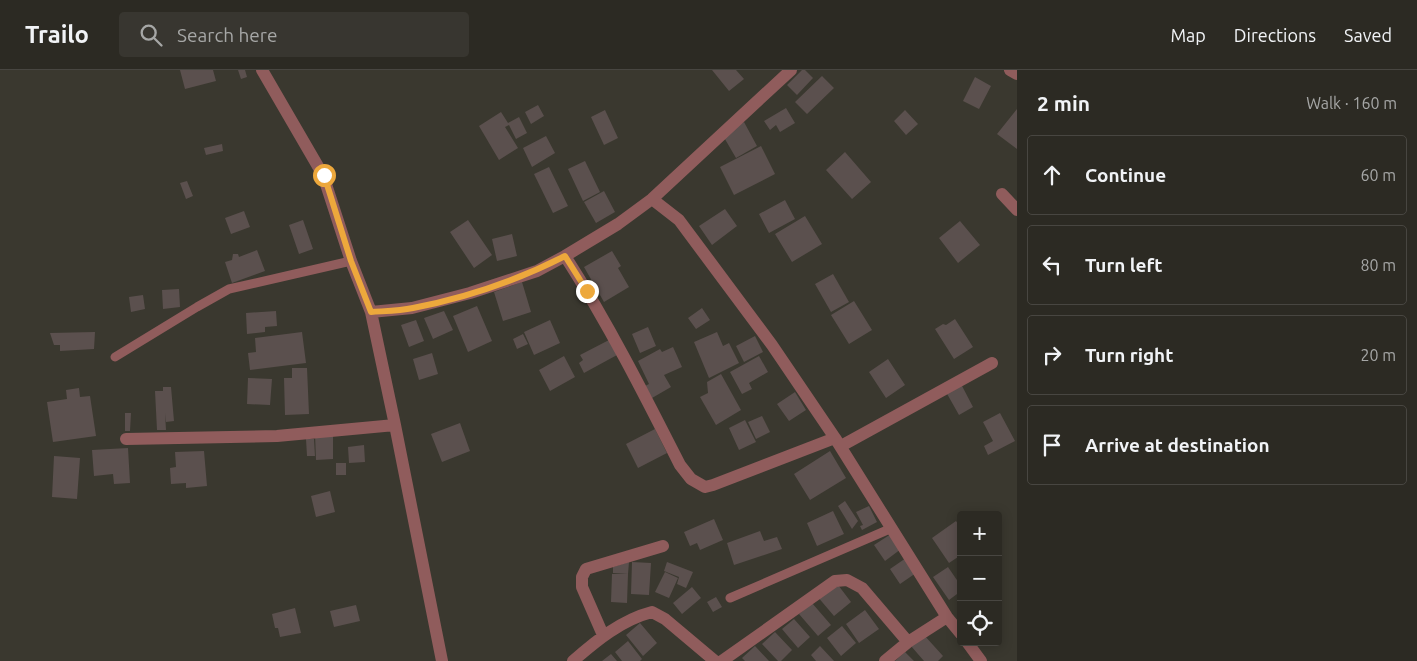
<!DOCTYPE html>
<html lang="en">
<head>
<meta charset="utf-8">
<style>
  :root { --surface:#2c2a23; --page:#383630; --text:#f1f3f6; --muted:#a6a7a6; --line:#484641 }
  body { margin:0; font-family:Ubuntu,sans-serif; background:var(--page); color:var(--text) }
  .controls { position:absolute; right:15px; bottom:15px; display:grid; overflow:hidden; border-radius:5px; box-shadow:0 2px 12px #0003 }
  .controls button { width:45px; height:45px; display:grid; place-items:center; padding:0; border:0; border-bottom:1px solid var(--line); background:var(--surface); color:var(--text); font:25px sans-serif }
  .stop { position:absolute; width:15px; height:15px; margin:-11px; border:4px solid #eda83c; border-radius:50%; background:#fff }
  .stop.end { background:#eda83c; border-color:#fff; box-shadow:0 1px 5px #0008 }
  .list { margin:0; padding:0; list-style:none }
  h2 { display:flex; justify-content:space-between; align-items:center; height:65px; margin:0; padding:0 20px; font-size:21px }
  h2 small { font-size:16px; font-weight:400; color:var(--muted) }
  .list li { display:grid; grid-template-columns:32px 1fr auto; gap:15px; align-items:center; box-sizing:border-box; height:80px; margin:0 10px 10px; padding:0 10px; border:1px solid var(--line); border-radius:5px }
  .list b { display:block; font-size:19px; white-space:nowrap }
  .list em { font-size:16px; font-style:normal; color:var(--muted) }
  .icon { flex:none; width:28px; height:28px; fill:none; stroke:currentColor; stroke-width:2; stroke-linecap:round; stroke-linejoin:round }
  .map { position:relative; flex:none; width:1017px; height:591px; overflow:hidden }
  header { display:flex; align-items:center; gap:30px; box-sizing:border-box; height:70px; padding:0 25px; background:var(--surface); border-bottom:1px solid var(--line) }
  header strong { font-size:24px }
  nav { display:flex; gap:28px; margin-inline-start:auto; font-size:18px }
  .search { width:350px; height:45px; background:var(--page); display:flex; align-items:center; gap:12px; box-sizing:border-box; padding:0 18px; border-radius:5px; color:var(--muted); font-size:19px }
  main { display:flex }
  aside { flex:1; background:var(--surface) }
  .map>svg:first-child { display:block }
  .building { fill:#5b504e }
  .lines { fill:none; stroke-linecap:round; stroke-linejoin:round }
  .lane { stroke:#905c5c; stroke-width:9 }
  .street { stroke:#905c5c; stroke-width:12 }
  .route { stroke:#eda83c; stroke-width:6 }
</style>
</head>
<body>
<header>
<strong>Trailo</strong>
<div class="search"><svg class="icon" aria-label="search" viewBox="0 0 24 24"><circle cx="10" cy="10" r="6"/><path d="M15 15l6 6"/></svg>Search here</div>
<nav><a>Map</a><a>Directions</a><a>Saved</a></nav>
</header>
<main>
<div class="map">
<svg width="1017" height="591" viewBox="0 0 1017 591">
  <rect width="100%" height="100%" fill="#3a382f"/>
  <!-- building -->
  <path class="building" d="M 180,0 L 213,0 L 216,11 L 185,19 Z
    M 238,0 L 245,0 L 247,7 L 241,9 Z
    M 712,0 L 736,0 L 744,9 L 729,21 Z
    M 802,0 L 805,0 L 813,8 L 797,25 L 787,15 Z
    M 822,6 L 834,18 L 807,44 L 795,32 Z
    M 975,7 L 991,16 L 979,39 L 963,31 Z
    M 538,35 L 544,46 L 531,54 L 525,42 Z
    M 786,38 L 795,53 L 780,62 L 776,55 L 770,60 L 764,51 Z
    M 1017,39 L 1017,79 L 997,64 Z
    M 605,40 L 618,68 L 604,75 L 591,47 Z
    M 905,40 L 918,54 L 906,65 L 894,51 Z
    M 501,42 L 508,53 L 519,47 L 527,63 L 516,69 L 509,55 L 505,57 L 518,78 L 499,90 L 479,56 Z
    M 744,52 L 757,76 L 736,88 L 722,64 Z
    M 546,66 L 555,83 L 532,97 L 523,78 Z
    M 222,74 L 223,81 L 206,85 L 204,78 Z
    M 761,76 L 775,104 L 734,125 L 720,97 Z
    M 845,82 L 871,112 L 852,129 L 826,100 Z
    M 585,91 L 600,122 L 583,131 L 568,99 Z
    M 549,97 L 568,136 L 553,143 L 534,104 Z
    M 187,111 L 193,126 L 186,129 L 180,113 Z
    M 604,121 L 615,142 L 596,153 L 584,132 Z
    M 785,130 L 795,149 L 769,163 L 759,144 Z
    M 725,139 L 737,156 L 712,175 L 699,156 Z
    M 244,141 L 250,157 L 231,164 L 225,148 Z
    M 805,146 L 822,174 L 792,192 L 775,164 Z
    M 303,150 L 313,179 L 299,184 L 289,155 Z
    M 468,150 L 492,185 L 474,198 L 450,162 Z
    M 960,151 L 980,175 L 958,193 L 939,168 Z
    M 512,164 L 517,186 L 497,191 L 492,169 Z
    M 257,180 L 265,201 L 232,213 L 225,192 L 232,190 L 233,184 L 238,184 L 239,187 Z
    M 612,181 L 621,196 L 618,198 L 629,217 L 604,232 L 584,197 Z
    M 833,204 L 849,232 L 831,242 L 815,214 Z
    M 522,212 L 531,242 L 503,251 L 494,222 Z
    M 179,219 L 180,237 L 163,239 L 162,220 Z
    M 143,225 L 145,239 L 131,242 L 129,227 Z
    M 854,231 L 872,260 L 849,274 L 831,245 Z
    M 477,236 L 492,271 L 468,282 L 453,246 Z
    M 702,238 L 710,250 L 696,259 L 688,248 Z
    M 276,241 L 277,256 L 265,257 L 265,262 L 247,264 L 246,243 Z
    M 444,241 L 453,260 L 433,269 L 424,248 Z
    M 955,249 L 973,277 L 954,289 L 935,259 L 943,254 L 946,255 Z
    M 416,250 L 424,271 L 409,277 L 401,255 Z
    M 550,250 L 560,273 L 534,285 L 524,262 Z
    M 648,257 L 656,276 L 640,283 L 632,264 Z
    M 95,262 L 94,279 L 60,281 L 60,275 L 54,275 L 50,263 Z
    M 302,262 L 306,293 L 250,300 L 248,283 L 256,282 L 255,268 Z
    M 717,262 L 723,276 L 729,273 L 739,293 L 709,308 L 694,272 Z
    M 523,264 L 528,274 L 517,279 L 513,269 Z
    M 755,266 L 763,282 L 744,292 L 736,276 Z
    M 609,270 L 617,285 L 584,303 L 579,293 L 583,290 L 580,285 Z
    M 673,277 L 682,297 L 664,305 L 671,317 L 652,328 L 645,316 L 649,314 L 638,291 L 660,279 L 662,282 Z
    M 432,283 L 438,304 L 419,310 L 413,289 Z
    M 564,286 L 575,307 L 550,321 L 539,300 Z
    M 759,286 L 768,302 L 749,313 L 752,319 L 742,324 L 730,302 Z
    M 888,289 L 905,315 L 886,328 L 869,302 Z
    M 292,298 L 307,298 L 309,344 L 285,345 L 284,308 L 292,308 Z
    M 721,304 L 741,340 L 716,355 L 700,327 L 708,323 L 707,312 Z
    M 248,308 L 272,309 L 270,335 L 247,334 Z
    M 961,314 L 973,337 L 959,345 L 946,322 Z
    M 163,317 L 171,317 L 174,351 L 166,352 L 165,343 L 166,360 L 157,360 L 155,321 L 163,321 Z
    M 79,318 L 80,327 L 90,326 L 96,366 L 53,372 L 47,332 L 67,329 L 66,320 Z
    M 795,322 L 806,340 L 789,351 L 777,334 Z
    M 125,343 L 131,343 L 130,361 L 125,361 Z
    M 1000,343 L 1015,371 L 988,385 L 984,376 L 993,371 L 983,352 Z
    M 762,346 L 770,362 L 756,369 L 748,352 Z
    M 745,350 L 756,372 L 739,380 L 729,358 Z
    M 460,353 L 470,381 L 442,392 L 431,364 Z
    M 655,359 L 667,383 L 638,398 L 626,374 Z
    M 333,363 L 333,389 L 316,390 L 315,364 Z
    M 306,369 L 314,369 L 315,386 L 307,386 Z
    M 364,375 L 365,392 L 349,393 L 348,377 Z
    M 128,378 L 130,413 L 114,414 L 113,404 L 94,406 L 92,380 Z
    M 204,381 L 207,416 L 186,418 L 186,413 L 171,414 L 170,398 L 176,397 L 175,382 Z
    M 830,381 L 846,408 L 810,430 L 794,404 Z
    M 54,386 L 80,388 L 77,429 L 52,427 Z
    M 336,393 L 346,393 L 346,405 L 336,405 Z
    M 330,421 L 335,442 L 316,447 L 311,426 Z
    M 845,431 L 858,451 L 852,459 L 838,436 Z
    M 869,436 L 877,452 L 862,460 L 860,456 L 863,455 L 856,442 Z
    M 833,441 L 844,464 L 817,476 L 807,453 Z
    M 714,449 L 723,470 L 700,480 L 697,473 L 690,476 L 684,462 Z
    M 956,451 L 961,458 L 961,485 L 949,493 L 932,468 Z
    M 760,461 L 764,471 L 777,467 L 782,479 L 734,495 L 727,473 Z
    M 891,464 L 901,479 L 885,491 L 874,475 Z
    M 906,488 L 916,503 L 900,514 L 890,499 Z
    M 629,492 L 628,504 L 613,503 L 613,497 Z
    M 632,492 L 651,493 L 649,525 L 631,524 Z
    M 667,492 L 693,502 L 686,518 L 677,514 L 679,507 L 664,501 Z
    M 948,497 L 961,516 L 961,521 L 949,530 L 933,507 Z
    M 665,502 L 678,508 L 669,528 L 655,522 Z
    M 612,504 L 628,504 L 627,533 L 611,532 Z
    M 835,511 L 851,532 L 834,546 L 817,526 Z
    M 692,517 L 701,528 L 682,544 L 673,533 Z
    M 716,527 L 722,537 L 713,542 L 707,532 Z
    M 812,533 L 831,555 L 818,566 L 799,544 Z
    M 356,535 L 360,551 L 334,557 L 330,541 Z
    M 295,538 L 301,563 L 280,567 L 278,558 L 275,558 L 272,544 Z
    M 865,540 L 879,559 L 859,573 L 846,554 Z
    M 794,549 L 810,567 L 798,578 L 782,559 Z
    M 640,553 L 657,573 L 643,586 L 626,565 Z
    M 842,556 L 856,573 L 841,586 L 827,568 Z
    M 775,562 L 792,580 L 781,591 L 778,591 L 762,574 Z
    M 924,565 L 943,586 L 938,591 L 924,591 L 911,576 Z
    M 628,571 L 642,589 L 640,591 L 622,591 L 615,582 Z
    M 755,576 L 769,591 L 745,591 L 742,588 Z
    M 820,576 L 834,591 L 816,591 L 811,585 Z
    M 905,582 L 914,591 L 895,591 Z
    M 611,584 L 617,591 L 602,591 Z"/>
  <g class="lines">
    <!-- lane -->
    <path class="lane" d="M 115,287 L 197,237 L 229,219 L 351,191
      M 730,528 L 892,458"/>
    <!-- street -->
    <path class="street" d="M 262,0 L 323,105 L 351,191 L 371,242 L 395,355 L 442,591
      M 1010,0 L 1017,4
      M 1002,124 L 1017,140
      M 652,129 L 679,150 L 772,275 L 835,368 L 947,547 L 961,564
      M 565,186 C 608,253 644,324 680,395 L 691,409 L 705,417 L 713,415 L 835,368
      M 371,242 L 412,238 L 470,223 L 537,201 L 565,186 L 618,154 L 652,129 L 791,0
      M 126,369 L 277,366 L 395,355
      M 841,376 L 992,293
      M 603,565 L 582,517 L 582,507 L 586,499 L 663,476
      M 967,572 L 981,591
      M 573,591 C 596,571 621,550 652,542 L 665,549 L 715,591
      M 722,591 L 835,511 L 847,510 L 862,518 L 908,572
      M 885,591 L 908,572 L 947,547"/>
  </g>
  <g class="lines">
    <!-- route -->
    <path class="route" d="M 324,105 L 351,191 L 371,242 C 385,241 399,241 413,238 C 465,228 518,210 565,186 L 587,221"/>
  </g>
</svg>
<div class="controls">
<button>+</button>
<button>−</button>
<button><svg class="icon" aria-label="locate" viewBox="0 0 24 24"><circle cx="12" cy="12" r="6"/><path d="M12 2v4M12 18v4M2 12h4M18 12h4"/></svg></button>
</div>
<div class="stop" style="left:324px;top:105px"></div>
<div class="stop end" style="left:587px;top:221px"></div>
</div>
<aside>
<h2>2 min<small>Walk · 160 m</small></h2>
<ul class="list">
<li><svg class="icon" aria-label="ahead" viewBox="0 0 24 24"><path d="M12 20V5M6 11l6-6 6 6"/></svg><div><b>Continue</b></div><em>60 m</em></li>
<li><svg class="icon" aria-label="left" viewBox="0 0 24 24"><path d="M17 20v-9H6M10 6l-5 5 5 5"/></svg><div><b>Turn left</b></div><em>80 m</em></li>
<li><svg class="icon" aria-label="right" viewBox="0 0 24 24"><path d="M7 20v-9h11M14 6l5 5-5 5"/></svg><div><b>Turn right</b></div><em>20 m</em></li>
<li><svg class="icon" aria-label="arrive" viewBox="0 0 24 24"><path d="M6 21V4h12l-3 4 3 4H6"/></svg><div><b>Arrive at destination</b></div></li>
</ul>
</aside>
</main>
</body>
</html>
